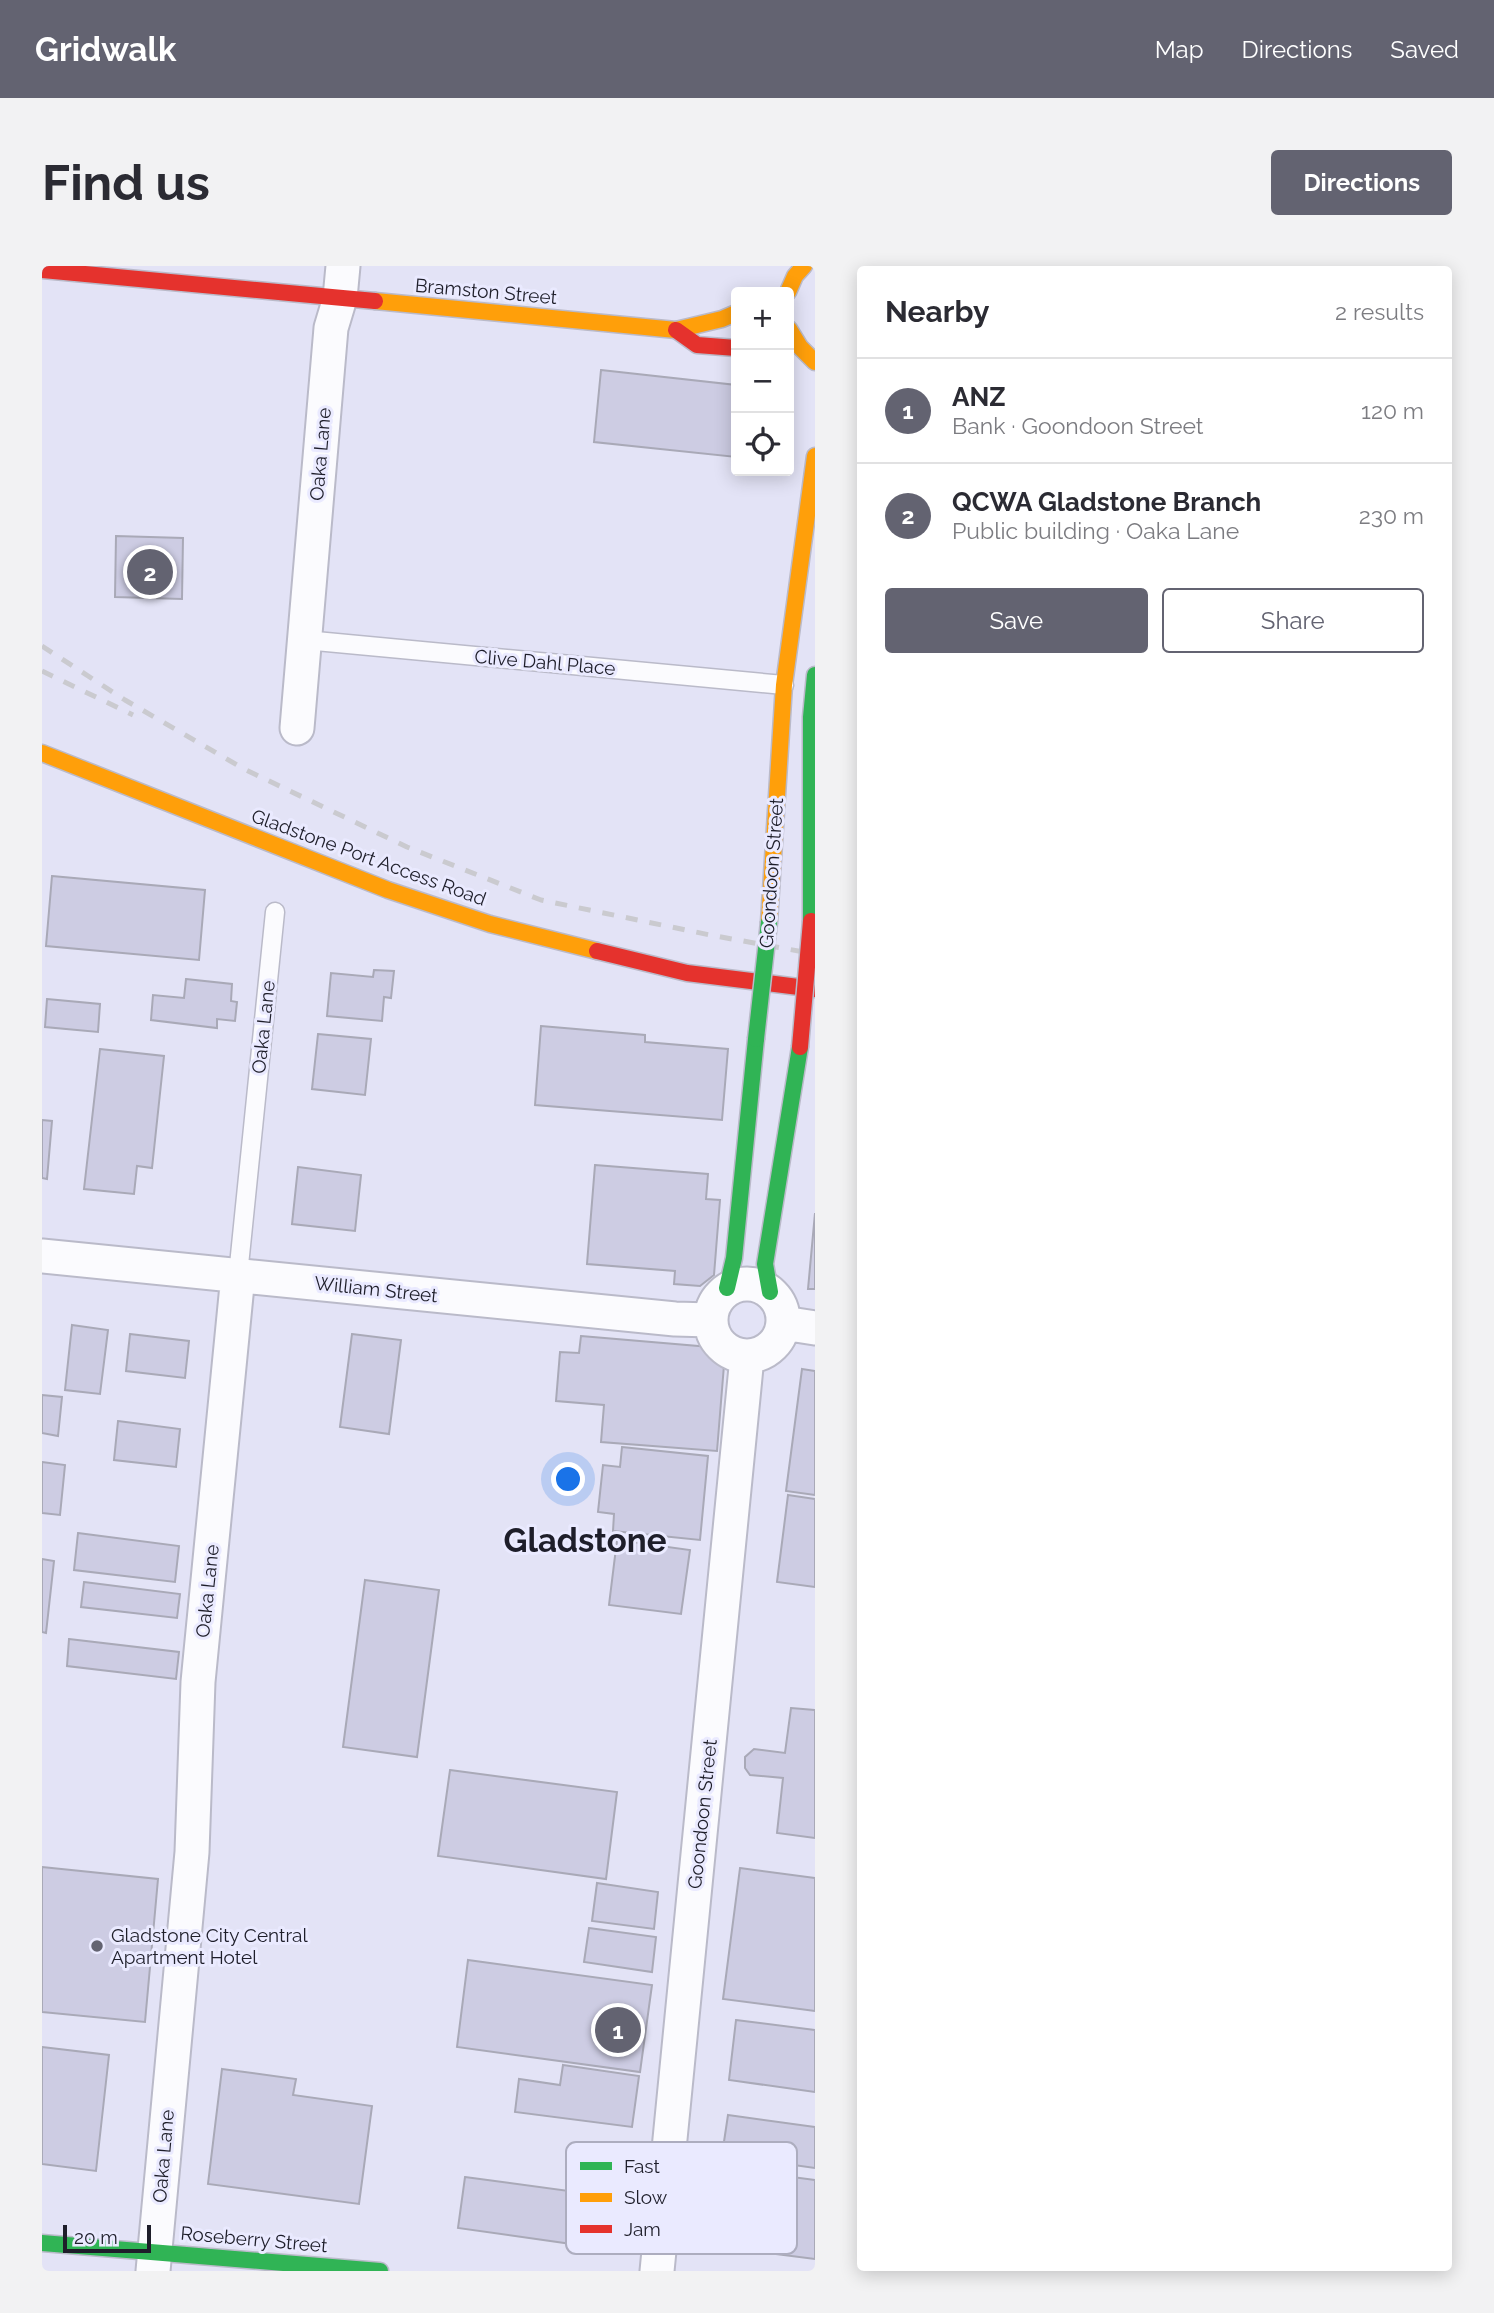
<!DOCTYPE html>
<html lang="en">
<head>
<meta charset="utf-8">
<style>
  :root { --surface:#fff; --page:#f2f2f3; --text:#2b2b33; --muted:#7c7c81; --line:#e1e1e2; --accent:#636371 }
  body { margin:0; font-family:Raleway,sans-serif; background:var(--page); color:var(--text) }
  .controls { position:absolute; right:21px; top:21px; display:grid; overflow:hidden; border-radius:7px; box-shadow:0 4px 18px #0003 }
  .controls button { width:63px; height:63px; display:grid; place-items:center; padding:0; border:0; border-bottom:2px solid var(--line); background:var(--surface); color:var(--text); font:35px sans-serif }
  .scale { position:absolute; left:21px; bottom:18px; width:88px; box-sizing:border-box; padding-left:7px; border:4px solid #1e1e2a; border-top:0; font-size:19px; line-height:24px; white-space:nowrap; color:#1e1e2a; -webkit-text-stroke:5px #eaeaff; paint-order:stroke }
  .you { position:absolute; left:527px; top:1214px; width:24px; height:24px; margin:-18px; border:5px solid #fff; border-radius:50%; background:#1a73e8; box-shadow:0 0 0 10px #1a73e833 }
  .badge { display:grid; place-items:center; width:46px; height:46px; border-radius:50%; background:var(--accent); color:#fff; font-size:23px; font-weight:700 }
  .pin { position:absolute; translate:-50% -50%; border:4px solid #fff; box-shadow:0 2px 7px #0006 }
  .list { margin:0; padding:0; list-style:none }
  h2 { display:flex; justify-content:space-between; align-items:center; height:91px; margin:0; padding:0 28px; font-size:30px }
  h2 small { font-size:23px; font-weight:400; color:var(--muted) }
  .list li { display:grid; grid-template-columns:46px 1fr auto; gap:21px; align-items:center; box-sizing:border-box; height:105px; padding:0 28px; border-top:2px solid var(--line) }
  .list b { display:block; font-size:26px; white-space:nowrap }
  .list p { margin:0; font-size:23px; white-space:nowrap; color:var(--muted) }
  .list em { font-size:23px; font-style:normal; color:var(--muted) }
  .actions { display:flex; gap:14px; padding:21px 28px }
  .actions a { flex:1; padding:16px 0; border:2px solid var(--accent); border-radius:7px; text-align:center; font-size:24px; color:var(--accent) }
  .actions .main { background:var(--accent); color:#fff }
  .icon { flex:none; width:38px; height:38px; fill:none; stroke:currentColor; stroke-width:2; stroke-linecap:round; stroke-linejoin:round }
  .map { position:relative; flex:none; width:773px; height:2005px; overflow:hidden; border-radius:7px }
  header { display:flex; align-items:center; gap:42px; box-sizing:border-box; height:98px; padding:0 35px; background:var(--accent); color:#fff }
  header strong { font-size:33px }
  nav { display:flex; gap:38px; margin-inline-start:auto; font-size:24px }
  .intro { display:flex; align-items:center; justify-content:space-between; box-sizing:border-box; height:168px; padding:0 42px }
  h1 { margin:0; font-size:49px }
  .button { padding:18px 32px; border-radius:7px; background:var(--accent); color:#fff; font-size:24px; font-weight:700 }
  main { display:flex; gap:42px; padding:0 42px }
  aside { flex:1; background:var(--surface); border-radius:7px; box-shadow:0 4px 18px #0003 }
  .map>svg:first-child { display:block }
  .building { fill:#cdcce3; stroke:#a9a9b7; stroke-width:2 }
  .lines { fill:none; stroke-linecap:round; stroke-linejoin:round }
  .lane-casing { stroke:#babac9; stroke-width:21 }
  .street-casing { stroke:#babac9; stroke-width:37 }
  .fast-casing { stroke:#babac9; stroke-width:19 }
  .slow-casing { stroke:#babac9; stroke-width:19 }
  .jam-casing { stroke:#babac9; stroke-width:19 }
  .lane { stroke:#fbfbfe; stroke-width:18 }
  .street { stroke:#fbfbfe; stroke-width:33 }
  .fast { stroke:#30b455; stroke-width:16 }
  .slow { stroke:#ff9f0a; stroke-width:16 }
  .jam { stroke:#e5322d; stroke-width:16 }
  .rail { stroke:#cacacf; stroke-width:5; stroke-dasharray:12 12; stroke-linecap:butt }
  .fast-bridge-casing { stroke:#babac9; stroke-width:19; stroke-linecap:butt }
  .jam-bridge-casing { stroke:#babac9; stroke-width:19; stroke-linecap:butt }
  .fast-bridge { stroke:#30b455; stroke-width:16 }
  .jam-bridge { stroke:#e5322d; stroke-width:16 }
  .poi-dot { fill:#636371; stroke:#eaeaff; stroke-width:2.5 }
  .labels { text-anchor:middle; stroke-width:6; stroke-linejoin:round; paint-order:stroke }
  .street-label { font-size:19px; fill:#1e1e2a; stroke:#eaeaff }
  .poi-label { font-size:19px; fill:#1e1e2a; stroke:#eaeaff; text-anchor:start }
  .town-label { font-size:33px; font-weight:bold; fill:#1e1e2a; stroke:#eaeaff }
  .key { fill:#eaeaff; stroke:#adadbf; stroke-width:2 }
  .key-label { font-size:19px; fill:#1e1e2a }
</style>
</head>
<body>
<header>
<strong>Gridwalk</strong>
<nav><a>Map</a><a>Directions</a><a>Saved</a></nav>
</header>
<div class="intro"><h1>Find us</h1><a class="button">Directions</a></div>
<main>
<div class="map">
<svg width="773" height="2005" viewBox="0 0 773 2005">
  <rect width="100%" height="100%" fill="#e3e3f6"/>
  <!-- building -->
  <path class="building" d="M 559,104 L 694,119 L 694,191 L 552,176 Z
    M 74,270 L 141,272 L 140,333 L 73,331 Z
    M 10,610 L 163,624 L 157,694 L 4,680 Z
    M 332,704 L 352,705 L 349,732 L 342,731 L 340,755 L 285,750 L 289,707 L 331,711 Z
    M 144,713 L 190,718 L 189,735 L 195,736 L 193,755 L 175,753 L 175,762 L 109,754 L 111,729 L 142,732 Z
    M 5,733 L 58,738 L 56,766 L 3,761 Z
    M 499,760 L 603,769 L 603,776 L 686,783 L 680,854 L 493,839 Z
    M 276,768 L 329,773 L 323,829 L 270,823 Z
    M 58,783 L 122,790 L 110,902 L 95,900 L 92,928 L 42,923 Z
    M 0,854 L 10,855 L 5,913 L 0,912 Z
    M 553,899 L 666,908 L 664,933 L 678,934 L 672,1009 L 658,1020 L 632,1018 L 633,1005 L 545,998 Z
    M 256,901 L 319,909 L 313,965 L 250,958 Z
    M 773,947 L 773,1023 L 766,1023 Z
    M 30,1059 L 66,1064 L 58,1128 L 23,1124 Z
    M 88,1068 L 147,1075 L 143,1112 L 84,1105 Z
    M 310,1068 L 359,1074 L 347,1168 L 298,1161 Z
    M 539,1070 L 668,1081 L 682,1099 L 675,1185 L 559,1176 L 562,1139 L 514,1135 L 518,1086 L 537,1087 Z
    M 760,1103 L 773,1105 L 773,1229 L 744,1225 Z
    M 0,1129 L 20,1131 L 16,1170 L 0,1167 Z
    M 76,1155 L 138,1163 L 134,1201 L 72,1194 Z
    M 580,1181 L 666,1190 L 658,1274 L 571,1265 L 572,1248 L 556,1246 L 561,1199 L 578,1201 Z
    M 0,1196 L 23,1199 L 18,1249 L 0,1247 Z
    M 746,1229 L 773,1233 L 773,1321 L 735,1316 Z
    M 36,1267 L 137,1280 L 133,1316 L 32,1304 Z
    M 575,1274 L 648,1284 L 639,1348 L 567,1339 Z
    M 0,1293 L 12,1295 L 4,1367 L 0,1366 Z
    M 323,1314 L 397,1324 L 375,1491 L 301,1481 Z
    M 42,1316 L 138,1328 L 135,1352 L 39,1341 Z
    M 27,1373 L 137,1386 L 134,1413 L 25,1400 Z
    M 749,1442 L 773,1444 L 773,1572 L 735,1567 L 741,1512 L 708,1509 L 703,1502 L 703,1491 L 712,1483 L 743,1487 Z
    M 408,1504 L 575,1526 L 564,1613 L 396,1590 Z
    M 0,1601 L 116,1613 L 103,1756 L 0,1746 Z
    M 698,1602 L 773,1612 L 773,1745 L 681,1733 Z
    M 555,1617 L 616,1626 L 612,1663 L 550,1655 Z
    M 547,1662 L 614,1671 L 610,1706 L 542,1696 Z
    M 426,1694 L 610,1719 L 598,1806 L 415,1781 Z
    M 694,1754 L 773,1764 L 773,1826 L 687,1814 Z
    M 0,1781 L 67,1789 L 54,1905 L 0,1898 Z
    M 521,1799 L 597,1810 L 590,1861 L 473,1846 L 477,1813 L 518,1819 Z
    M 180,1803 L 254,1813 L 251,1829 L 330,1840 L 317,1938 L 166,1918 Z
    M 686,1849 L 773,1861 L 773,1902 L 680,1889 Z
    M 683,1902 L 773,1914 L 773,1993 L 672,1980 Z
    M 423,1911 L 586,1933 L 579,1985 L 416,1962 Z"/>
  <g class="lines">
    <!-- lane casing -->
    <g class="lane-casing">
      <path id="lane" d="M 263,374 L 742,419
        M 196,1009 L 233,646"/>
    </g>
    <!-- street casing -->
    <g class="street-casing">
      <path id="street" d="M 255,462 L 289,62 L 298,32 L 301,0
        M 0,990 L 633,1053 L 668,1054
        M669 1054a36 36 0 1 1 72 0a36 36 0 1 1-72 0Z
        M 741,1057 L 773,1062
        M 111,2005 L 150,1586 L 156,1416 L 196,1009
        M 615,2005 L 705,1091"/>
    </g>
    <!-- fast casing -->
    <g class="fast-casing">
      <path id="fast" d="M 769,655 L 769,451 L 773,409
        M 685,1022 L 692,992 L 714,773
        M 728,1026 L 723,998 L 758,781
        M 0,1977 L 338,2005"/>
    </g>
    <!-- slow casing -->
    <g class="slow-casing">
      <path id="slow" d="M 746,26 L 753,10 L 762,0
        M 333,35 L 634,64 L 680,53 L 694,47
        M 747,63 L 758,81 L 773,96
        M 0,487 L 346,624 L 448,658 L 555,685
        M 727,656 L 742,419 L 773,190"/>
    </g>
    <!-- jam casing -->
    <g class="jam-casing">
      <path id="jam" d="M 0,4 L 333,35
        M 634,64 L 655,79 L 694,82
        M 555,685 L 645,707 L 773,723"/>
    </g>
    <!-- lane -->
    <use href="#lane" class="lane"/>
    <!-- street -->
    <use href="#street" class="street"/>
    <!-- fast -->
    <use href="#fast" class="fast"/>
    <!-- slow -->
    <use href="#slow" class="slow"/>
    <!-- jam -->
    <use href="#jam" class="jam"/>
    <!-- rail -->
    <path class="rail" d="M 0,380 L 83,434 L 202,503 L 365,581 L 499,634 L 668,669 L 773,688
      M 0,405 L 91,449"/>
    <!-- fast-bridge casing -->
    <g class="fast-bridge-casing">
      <path id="fast-bridge" d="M 714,773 L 727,656"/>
    </g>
    <!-- jam-bridge casing -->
    <g class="jam-bridge-casing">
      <path id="jam-bridge" d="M 758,781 L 769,655"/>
    </g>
    <!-- fast-bridge -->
    <use href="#fast-bridge" class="fast-bridge"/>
    <!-- jam-bridge -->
    <use href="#jam-bridge" class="jam-bridge"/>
  </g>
  <!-- markers -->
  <circle class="poi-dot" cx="55" cy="1680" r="7"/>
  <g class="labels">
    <!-- street labels -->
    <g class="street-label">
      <text transform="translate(444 25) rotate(5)" y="7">Bramston Street</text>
      <text transform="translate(278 188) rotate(-85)" y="7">Oaka Lane</text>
      <text transform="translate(503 396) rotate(5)" y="7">Clive Dahl Place</text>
      <text transform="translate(327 591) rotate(20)" y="7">Gladstone Port Access Road</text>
      <text transform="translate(729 607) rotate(-86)" y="7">Goondoon Street</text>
      <text transform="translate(221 761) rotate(-84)" y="7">Oaka Lane</text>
      <text transform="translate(334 1023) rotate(6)" y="7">William Street</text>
      <text transform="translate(165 1325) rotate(-84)" y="7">Oaka Lane</text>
      <text transform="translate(660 1548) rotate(-84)" y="7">Goondoon Street</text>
      <text transform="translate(121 1890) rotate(-85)" y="7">Oaka Lane</text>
      <text transform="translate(212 1973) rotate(5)" y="7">Roseberry Street</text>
    </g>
    <!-- poi labels -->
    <g class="poi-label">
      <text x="69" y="1676">Gladstone City Central<tspan x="69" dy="22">Apartment Hotel</tspan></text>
    </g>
    <!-- town labels -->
    <g class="town-label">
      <text x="543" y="1286">Gladstone</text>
    </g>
  </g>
  <!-- legend -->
  <rect x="524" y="1876" width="231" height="112" rx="10" class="key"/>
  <rect x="538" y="1896" width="32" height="8" fill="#30b455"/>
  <rect x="538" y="1927" width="32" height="9" fill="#ff9f0a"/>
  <rect x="538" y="1959" width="32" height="8" fill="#e5322d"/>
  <g class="key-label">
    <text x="582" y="1907">Fast</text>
    <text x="582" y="1938">Slow</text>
    <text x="582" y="1970">Jam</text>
  </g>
</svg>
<div class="controls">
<button>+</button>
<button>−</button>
<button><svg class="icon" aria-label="locate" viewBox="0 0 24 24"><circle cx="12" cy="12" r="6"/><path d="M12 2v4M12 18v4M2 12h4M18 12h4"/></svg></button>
</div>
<div class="scale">20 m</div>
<div class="you"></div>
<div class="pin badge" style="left:576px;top:1764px">1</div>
<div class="pin badge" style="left:108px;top:306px">2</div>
</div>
<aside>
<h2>Nearby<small>2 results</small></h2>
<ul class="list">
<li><span class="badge">1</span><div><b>ANZ</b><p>Bank · Goondoon Street</p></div><em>120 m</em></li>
<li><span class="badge">2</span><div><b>QCWA Gladstone Branch</b><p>Public building · Oaka Lane</p></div><em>230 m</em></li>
</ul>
<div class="actions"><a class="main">Save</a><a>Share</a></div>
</aside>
</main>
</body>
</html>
